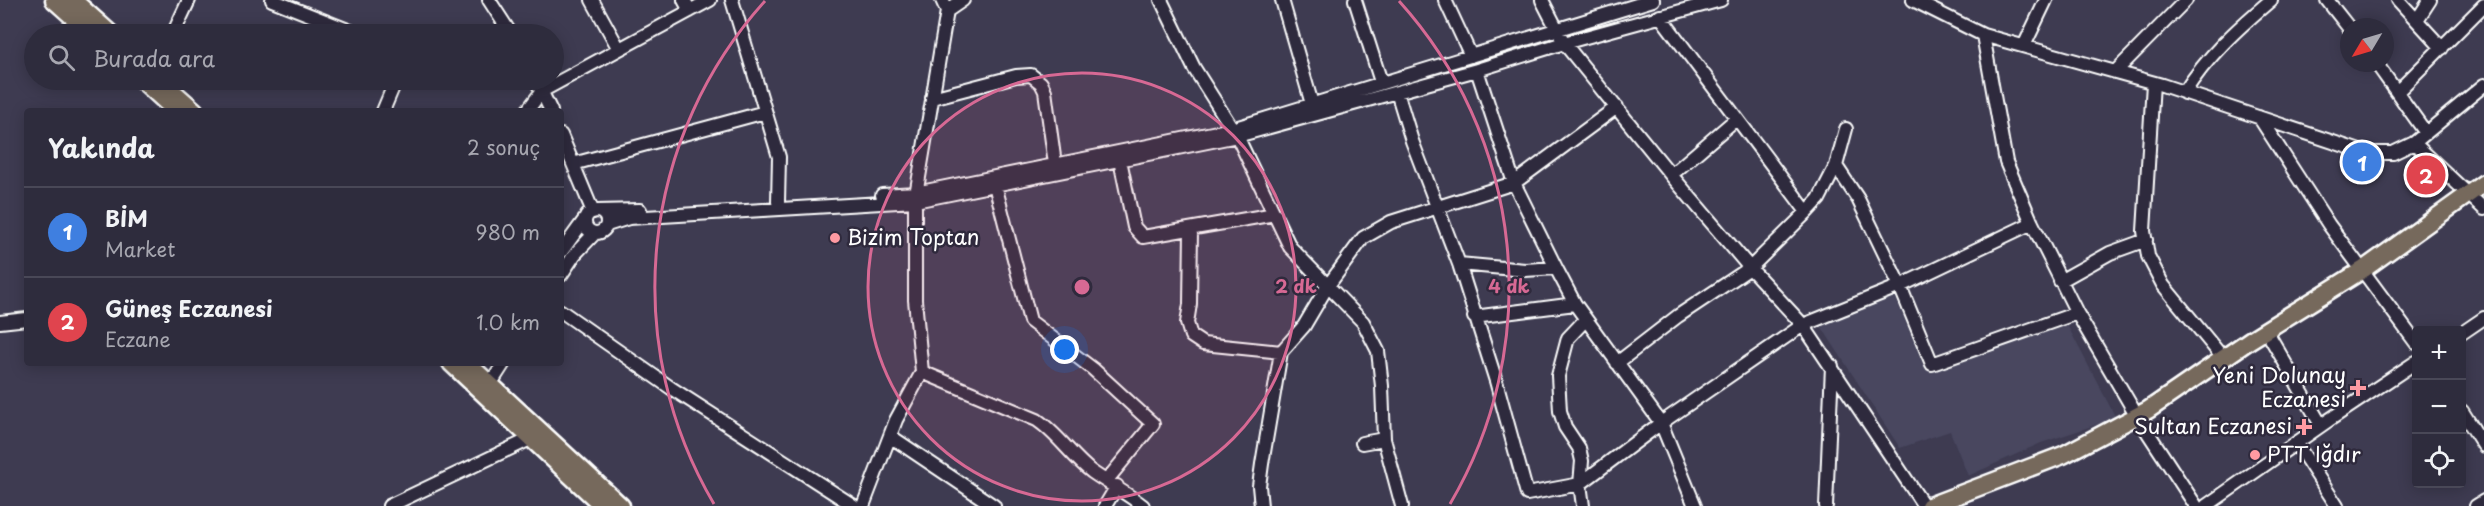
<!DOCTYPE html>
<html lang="tr">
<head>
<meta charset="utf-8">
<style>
  :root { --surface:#2e2c3d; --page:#363444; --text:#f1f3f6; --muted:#a7a7b0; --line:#494857; --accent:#1a73e8 }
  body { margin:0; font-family:"Playpen Sans",sans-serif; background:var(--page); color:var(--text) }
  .controls { position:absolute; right:18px; bottom:18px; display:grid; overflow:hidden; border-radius:6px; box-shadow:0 3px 15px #0003 }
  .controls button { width:54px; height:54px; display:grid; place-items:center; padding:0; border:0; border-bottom:2px solid var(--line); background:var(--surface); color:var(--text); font:30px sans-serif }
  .compass { position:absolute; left:2340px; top:18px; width:54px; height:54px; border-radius:50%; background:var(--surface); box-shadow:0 3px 15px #0003; rotate:232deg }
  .you { position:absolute; left:1065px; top:350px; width:21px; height:21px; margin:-15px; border:4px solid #fff; border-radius:50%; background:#1a73e8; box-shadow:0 0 0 9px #1a73e833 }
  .badge { display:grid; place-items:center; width:39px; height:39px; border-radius:50%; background:var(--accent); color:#fff; font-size:20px; font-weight:700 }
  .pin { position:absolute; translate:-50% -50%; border:3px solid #fff; box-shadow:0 2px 6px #0006 }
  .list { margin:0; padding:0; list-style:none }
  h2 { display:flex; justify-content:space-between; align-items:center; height:78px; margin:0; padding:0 24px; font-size:26px }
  h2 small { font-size:20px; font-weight:400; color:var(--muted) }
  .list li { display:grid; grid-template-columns:39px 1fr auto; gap:18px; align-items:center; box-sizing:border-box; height:90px; padding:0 24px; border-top:2px solid var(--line) }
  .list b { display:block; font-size:22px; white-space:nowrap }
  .list p { margin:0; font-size:20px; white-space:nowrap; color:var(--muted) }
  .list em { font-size:20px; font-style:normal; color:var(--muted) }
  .icon { flex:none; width:33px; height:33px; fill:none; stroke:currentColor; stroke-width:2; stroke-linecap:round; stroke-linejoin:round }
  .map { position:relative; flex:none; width:2484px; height:506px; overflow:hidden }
  .search { position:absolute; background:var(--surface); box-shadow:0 3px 15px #0003; left:24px; top:24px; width:540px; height:66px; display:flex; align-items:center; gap:15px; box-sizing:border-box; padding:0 21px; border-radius:33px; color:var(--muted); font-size:22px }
  .panel { position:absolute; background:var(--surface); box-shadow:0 3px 15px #0003; left:24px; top:108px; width:540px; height:258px; border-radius:6px }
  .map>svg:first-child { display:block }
  .built { fill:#48475f }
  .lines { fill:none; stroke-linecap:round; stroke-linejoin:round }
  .minor-casing { stroke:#fff; stroke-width:16 }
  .major-casing { stroke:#fff; stroke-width:21 }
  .minor { stroke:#2f2a3d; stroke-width:12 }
  .major { stroke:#76695c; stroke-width:16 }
  .ring { fill:none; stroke:#d76994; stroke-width:3 }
  .poi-dot { fill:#ff9aa2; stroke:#2f2a3d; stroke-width:2 }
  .labels { text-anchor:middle; stroke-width:5; stroke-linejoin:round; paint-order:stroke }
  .poi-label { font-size:21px; fill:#fff; stroke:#2f2a3d; text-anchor:start }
  .centre { fill:#d76994; stroke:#2f2a3d; stroke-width:3 }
  .ring-label { font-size:18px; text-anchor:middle; font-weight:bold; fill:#d76994; stroke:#2f2a3d; stroke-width:5; stroke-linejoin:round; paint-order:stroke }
</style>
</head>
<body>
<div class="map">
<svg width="2484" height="506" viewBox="0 0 2484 506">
  <rect width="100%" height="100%" fill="#3e3b51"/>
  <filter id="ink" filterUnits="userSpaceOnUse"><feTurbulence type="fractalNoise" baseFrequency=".0167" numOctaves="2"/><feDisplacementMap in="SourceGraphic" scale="12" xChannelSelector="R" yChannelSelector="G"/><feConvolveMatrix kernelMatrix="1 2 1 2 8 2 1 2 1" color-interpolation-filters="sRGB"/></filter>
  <g filter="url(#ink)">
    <!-- built -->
    <path class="built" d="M 1893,292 L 1923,365 L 2065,321 L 2116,418 L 2041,443 L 1968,476 L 1950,431 L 1900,448 L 1821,326 Z"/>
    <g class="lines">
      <!-- minor casing -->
      <g class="minor-casing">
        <path id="minor" d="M 272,0 L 358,34
          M 489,0 L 511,34
          M 592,0 L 619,49
          M 684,0 L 690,11
          M 732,0 L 779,157 L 778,202
          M 1161,0 L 1194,68 L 1237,136 L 1290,247 L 1363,322 L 1378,351 L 1382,386 L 1384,439 L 1402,506
          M 1282,0 L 1314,111
          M 1355,0 L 1381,82
          M 1445,0 L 1471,56
          M 1542,0 L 1564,43 L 1671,175 L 1750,268 L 1803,325 L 1924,506
          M 1913,0 L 1983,35 L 2162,85 L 2366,153 L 2393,153 L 2414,143 L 2484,85
          M 2327,0 L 2349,28
          M 2398,0 L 2442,48
          M 947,11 L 963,0
          M 1660,16 L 1807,212
          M 2417,20 L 2430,0
          M 173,34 L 189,0
          M 1983,35 L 2006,162 L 2032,223 L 2077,313 L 2137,416 L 2196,506
          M 2024,46 L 2046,0
          M 2376,63 L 2426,133
          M 1477,70 L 1514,183 L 1556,268 L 1575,304 L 1661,423 L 1695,506
          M 2115,72 L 2186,0
          M 536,80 L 551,111
          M 2153,83 L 2144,231 L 2148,256 L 2163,285 L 2223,358
          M 1397,92 L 1412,141 L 1459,264 L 1496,381 L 1527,494 L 1580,484 L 1661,423 L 1803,325 L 1900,286 L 2032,223
          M 2397,92 L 2484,5
          M 2184,93 C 2207,56 2238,28 2271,0
          M 932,98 L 1016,76 L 1031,75 L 1041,83 L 1045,91 L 1055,164
          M 383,111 L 396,80
          M 527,111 L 542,91 L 710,0
          M 2259,117 L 2329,225 L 2416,343
          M 561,135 L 593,212
          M 2414,143 L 2484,209
          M 1120,160 L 1134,227 L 1143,237 L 1275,214
          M 573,164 L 765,112
          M 1836,166 L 1858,199 L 1900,286 L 1932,364 L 2077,313
          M 1671,175 L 1736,119
          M 995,185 L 1030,321 L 1093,369 L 1153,424 L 1107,480
          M 882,195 L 916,193 L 1232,129 L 1653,0
          M585 222a11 11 0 1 1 22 0a11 11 0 1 1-22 0Z
          M 597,211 L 640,210
          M 607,225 L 629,218 L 915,201 L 1237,136 L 1477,70 L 1564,43 L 1721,0
          M 1191,230 L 1190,304 L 1187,323 L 1191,336 L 1203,344 L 1281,352
          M 561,252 L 585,219
          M 1459,264 L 1525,270 L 1556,268
          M 561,275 L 575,254 L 595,233
          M 2060,281 L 2110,253 L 2146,240
          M 561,311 L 671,388 L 854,506
          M 1474,317 L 1575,304
          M 0,322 L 27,319
          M 2266,330 L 2321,425
          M 2462,333 L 2484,318
          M 1617,363 L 1678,316 L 1750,268 L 1807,212 L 1819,199 L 1836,166 L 1846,129
          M 922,372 L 1037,420 C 1058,434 1072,457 1092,472 C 1109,484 1127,493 1143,506
          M 486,391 L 504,363
          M 2462,411 L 2484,446
          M 890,436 L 994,506
          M 1362,443 L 1384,439
          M 2296,443 L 2337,506
          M 389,506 L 530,439
          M 863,506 L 896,420 L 922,372 L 915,300 L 915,201 L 947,11 L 942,0
          M 1105,506 L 1117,486
          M 1261,506 L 1259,486 L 1262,464 L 1281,352 L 1304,326 L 1327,287 L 1363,238 L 1391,222 L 1514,183 L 1617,107
          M 1583,506 L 1580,484 L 1582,461 L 1579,448 L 1565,427 L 1560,411 L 1558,376 L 1568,338 L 1586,319
          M 1826,506 L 1832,366
          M 2206,506 L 2329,420 L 2416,362
          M 2476,506 L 2484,501"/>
      </g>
      <!-- major casing -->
      <g class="major-casing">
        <path id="major" d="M 54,0 L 92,34
          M 73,0 L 111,34
          M 142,80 L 176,111
          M 160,80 L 195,111
          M 451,363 L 603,506
          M 467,363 L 621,506
          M 1929,506 L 2063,455 L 2148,410 L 2250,340 L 2364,269 L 2484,183"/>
      </g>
      <!-- minor -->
      <use href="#minor" class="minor"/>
      <!-- major -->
      <use href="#major" class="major"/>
    </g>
  </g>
  <!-- distance rings -->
  <circle cx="1082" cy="287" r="214" fill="#d76994" fill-opacity=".12"/>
  <g class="ring">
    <circle cx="1082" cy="287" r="214"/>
    <path d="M714 504A427 427 0 0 1 765 1M1399 1A427 427 0 0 1 1450 504"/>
  </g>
  <!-- markers -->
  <g class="poi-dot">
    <circle cx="835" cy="238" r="6"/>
    <path d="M2355 379h6v6h6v6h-6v6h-6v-6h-6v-6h6z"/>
    <path d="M2301 418h6v6h6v6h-6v6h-6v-6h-6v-6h6z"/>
    <circle cx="2255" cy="455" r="6"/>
  </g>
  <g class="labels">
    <!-- poi labels -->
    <g class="poi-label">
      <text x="847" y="245">Bizim Toptan</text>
      <text x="2346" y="383" text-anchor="end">Yeni Dolunay<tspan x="2346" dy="24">Eczanesi</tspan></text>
      <text x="2292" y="434" text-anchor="end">Sultan Eczanesi</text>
      <text x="2267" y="462">PTT Iğdır</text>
    </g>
  </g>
  <circle cx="1082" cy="287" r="9" class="centre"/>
  <g class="ring-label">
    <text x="1296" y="293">2 dk</text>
    <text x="1509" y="293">4 dk</text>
  </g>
</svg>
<div class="controls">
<button>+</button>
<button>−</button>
<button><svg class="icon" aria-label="locate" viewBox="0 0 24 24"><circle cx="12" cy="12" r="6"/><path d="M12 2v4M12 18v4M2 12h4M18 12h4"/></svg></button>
</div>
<svg class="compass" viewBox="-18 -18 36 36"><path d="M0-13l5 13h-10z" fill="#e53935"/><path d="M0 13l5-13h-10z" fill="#a7a7b0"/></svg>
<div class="you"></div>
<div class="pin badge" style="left:2362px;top:162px;background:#3f7fe0">1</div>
<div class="pin badge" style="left:2426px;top:175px;background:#e0444e">2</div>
<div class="search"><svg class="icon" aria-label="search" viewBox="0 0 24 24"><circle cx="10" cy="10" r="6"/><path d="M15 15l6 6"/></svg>Burada ara</div>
<section class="panel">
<h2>Yakında<small>2 sonuç</small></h2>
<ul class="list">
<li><span class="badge" style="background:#3f7fe0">1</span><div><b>BİM</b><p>Market</p></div><em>980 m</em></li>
<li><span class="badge" style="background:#e0444e">2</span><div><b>Güneş Eczanesi</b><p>Eczane</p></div><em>1.0 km</em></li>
</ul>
</section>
</div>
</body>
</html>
